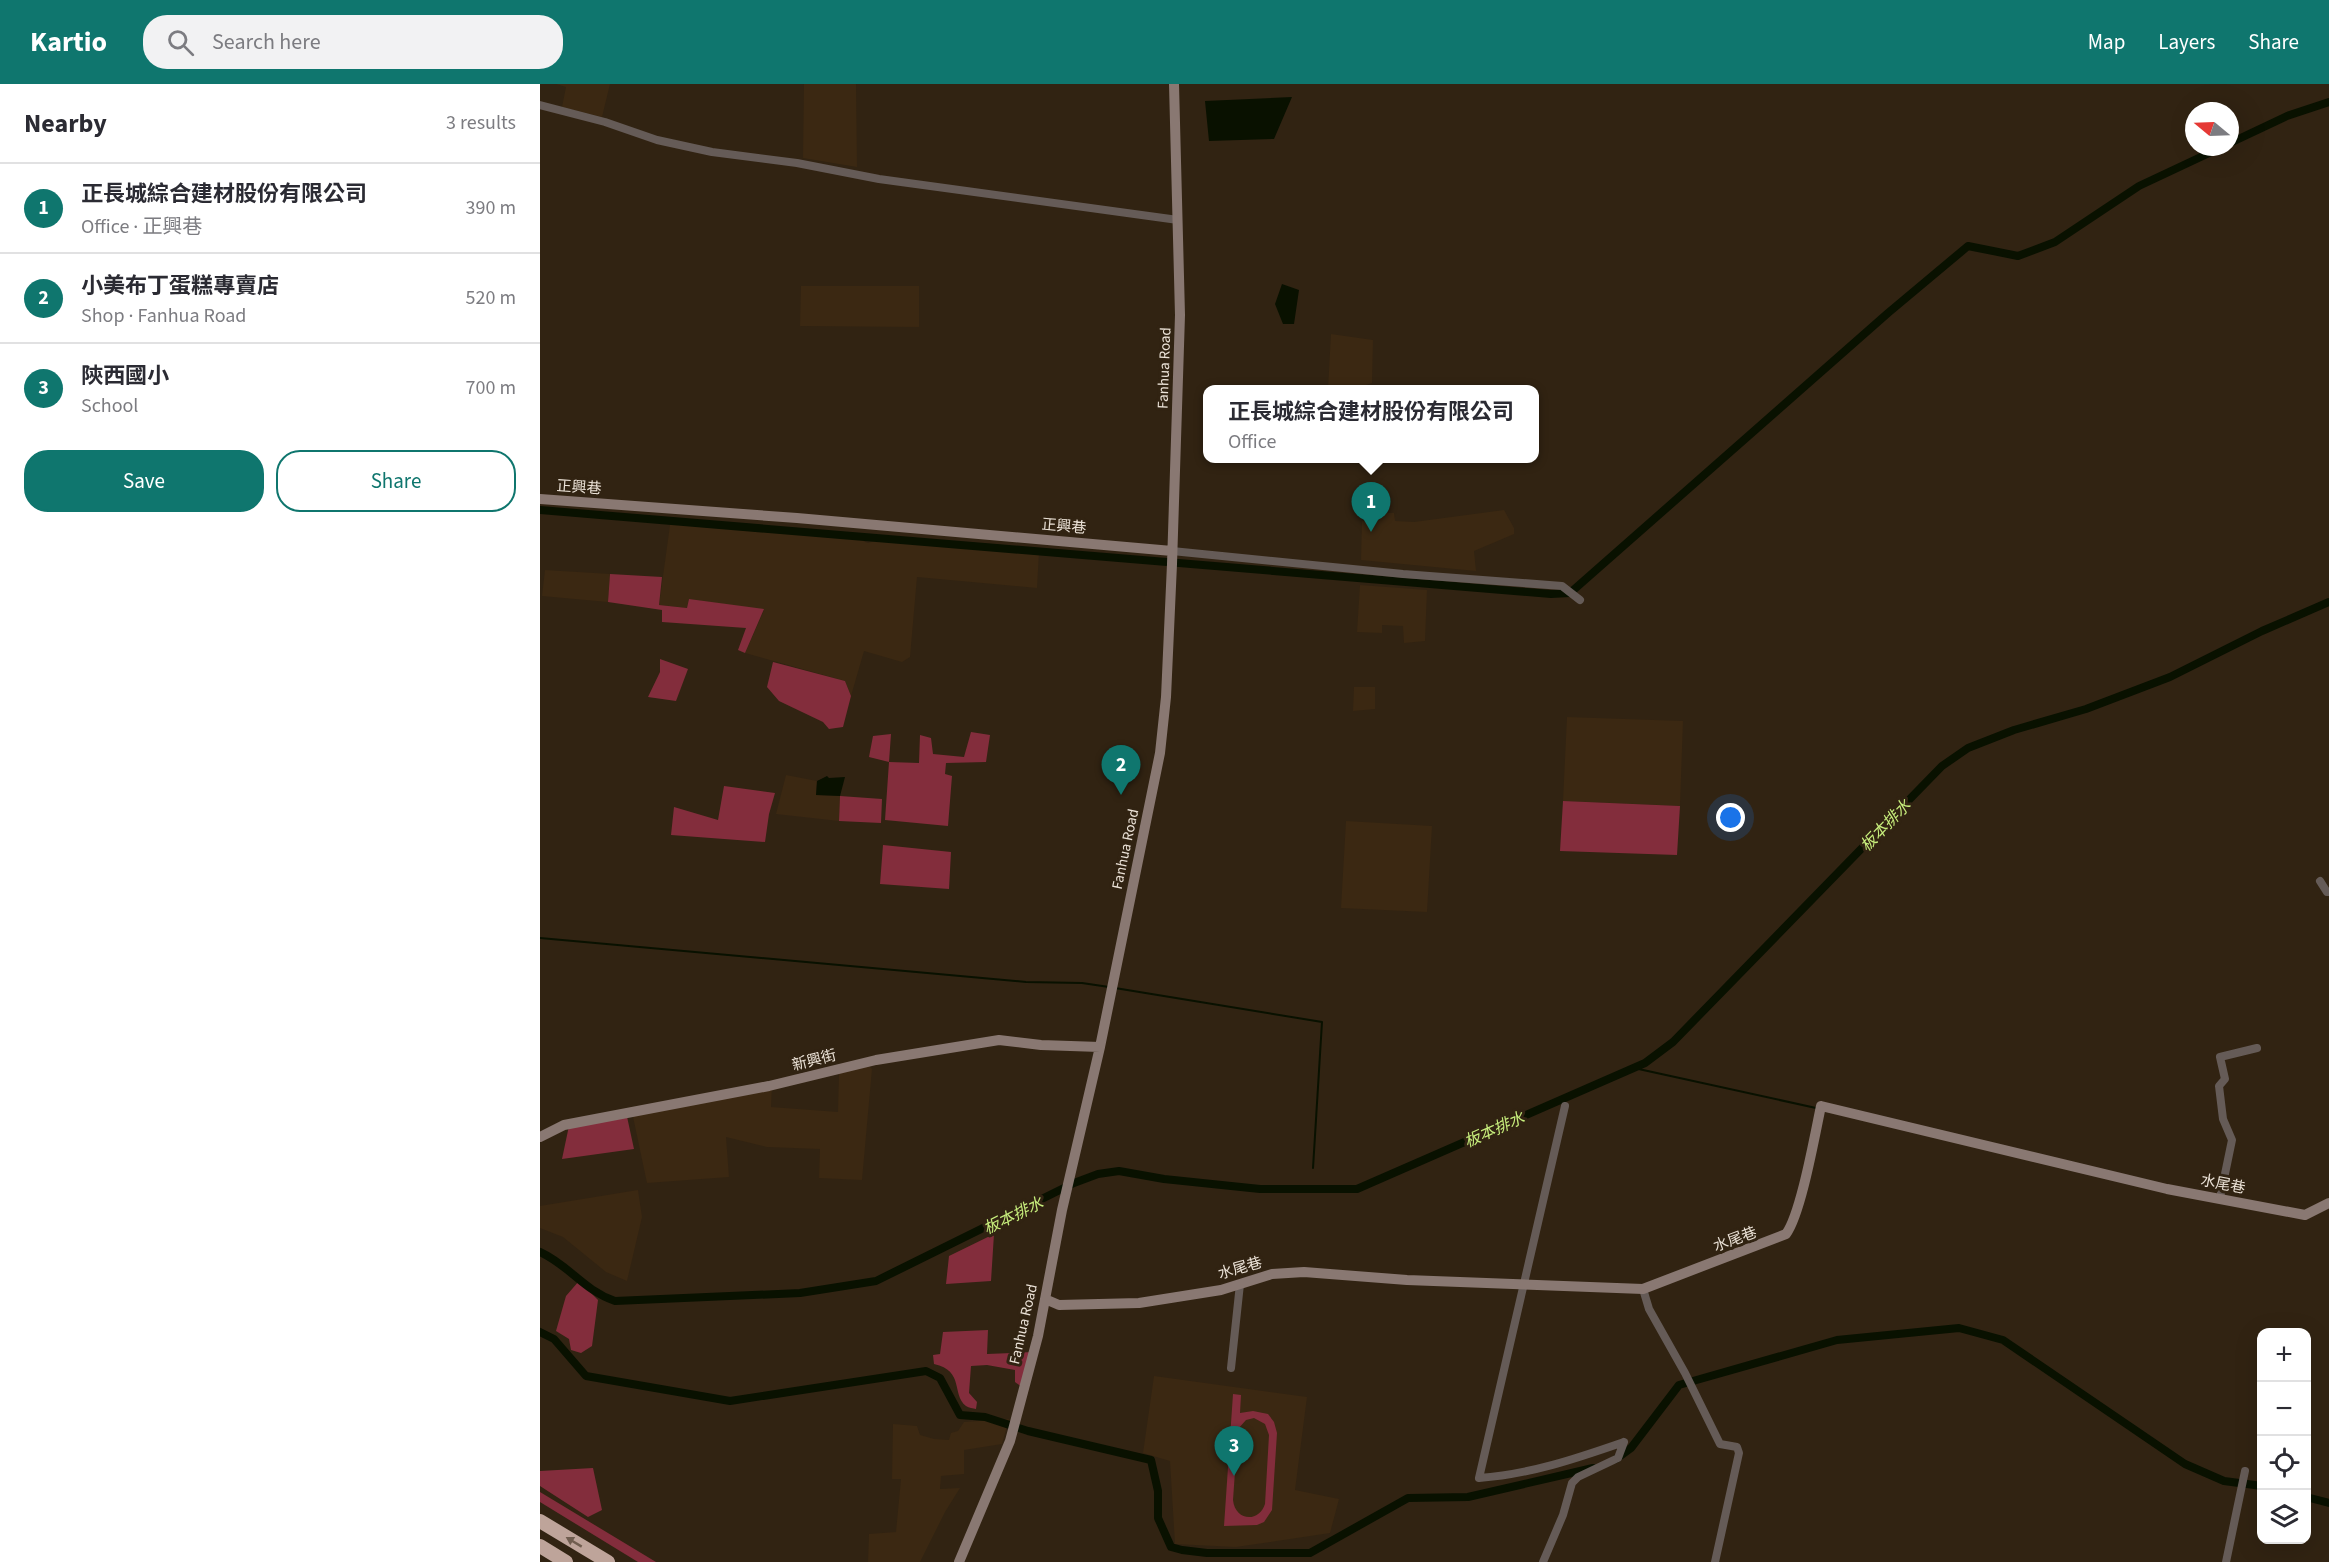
<!DOCTYPE html>
<html lang="en">
<head>
<meta charset="utf-8">
<style>
  :root { --surface:#fff; --page:#f2f2f3; --text:#2b2b33; --muted:#7c7c81; --line:#e1e1e2; --accent:#0f766e }
  body { margin:0; font-family:"Source Sans 3","Noto Sans TC",sans-serif; background:var(--page); color:var(--text) }
  .controls { position:absolute; right:18px; bottom:18px; display:grid; overflow:hidden; border-radius:12px; box-shadow:0 6px 24px #0002 }
  .controls button { width:54px; height:54px; display:grid; place-items:center; padding:0; border:0; border-bottom:2px solid var(--line); background:var(--surface); color:var(--text); font:30px sans-serif }
  .compass { position:absolute; left:1645px; top:18px; width:54px; height:54px; border-radius:50%; background:var(--surface); box-shadow:0 6px 24px #0002; rotate:289deg }
  .you { position:absolute; left:1191px; top:734px; width:21px; height:21px; margin:-15px; border:4px solid #fff; border-radius:50%; background:#1a73e8; box-shadow:0 0 0 9px #1a73e833 }
  .badge { display:grid; place-items:center; width:39px; height:39px; border-radius:50%; background:var(--accent); color:#fff; font-size:20px; font-weight:700 }
  .pin { position:absolute; translate:-50% -50px; filter:drop-shadow(0 2px 3px #0008) }
  .pin::after { content:''; position:absolute; top:32px; width:21px; height:18px; background:inherit; clip-path:polygon(0 0,100% 0,50% 100%) }
  .popup { position:absolute; left:663px; top:301px; width:336px; height:78px; box-sizing:border-box; display:grid; place-content:center; border-radius:12px; background:var(--surface); filter:drop-shadow(0 2px 4px #0005); font-size:20px; white-space:nowrap; color:var(--muted) }
  .popup b { font-size:22px; color:var(--text) }
  .popup::after { content:''; position:absolute; left:50%; top:100%; margin-left:-12px; border:12px solid transparent; border-top-color:var(--surface) }
  .list { margin:0; padding:0; list-style:none }
  h2 { display:flex; justify-content:space-between; align-items:center; height:78px; margin:0; padding:0 24px; font-size:26px }
  h2 small { font-size:20px; font-weight:400; color:var(--muted) }
  .list li { display:grid; grid-template-columns:39px 1fr auto; gap:18px; align-items:center; box-sizing:border-box; height:90px; padding:0 24px; border-top:2px solid var(--line) }
  .list b { display:block; font-size:22px; white-space:nowrap }
  .list p { margin:0; font-size:20px; white-space:nowrap; color:var(--muted) }
  .list em { font-size:20px; font-style:normal; color:var(--muted) }
  .actions { display:flex; gap:12px; padding:18px 24px }
  .actions a { flex:1; padding:14px 0; border:2px solid var(--accent); border-radius:24px; text-align:center; font-size:21px; color:var(--accent) }
  .actions .main { background:var(--accent); color:#fff }
  .icon { flex:none; width:33px; height:33px; fill:none; stroke:currentColor; stroke-width:2; stroke-linecap:round; stroke-linejoin:round }
  .map { position:relative; flex:none; width:1789px; height:1478px; overflow:hidden }
  header { display:flex; align-items:center; gap:36px; box-sizing:border-box; height:84px; padding:0 30px; background:var(--accent); color:#fff }
  header strong { font-size:28px }
  nav { display:flex; gap:33px; margin-inline-start:auto; font-size:21px }
  .search { width:420px; height:54px; background:var(--page); display:flex; align-items:center; gap:15px; box-sizing:border-box; padding:0 21px; border-radius:24px; color:var(--muted); font-size:22px }
  main { display:flex }
  aside { flex:1; background:var(--surface) }
  .map>svg:first-child { display:block }
  .built { fill:#3b2812 }
  .green { fill:#832d3c; fill-rule:evenodd }
  .water { fill:#091100 }
  .lines { fill:none; stroke-linecap:round; stroke-linejoin:round }
  .stream { stroke:#091100; stroke-width:2 }
  .canal { stroke:#091100; stroke-width:8 }
  .street { stroke:#655b57; stroke-width:8 }
  .secondary { stroke:#897872; stroke-width:10 }
  .highway { stroke:#bea49a; stroke-width:14 }
  .oneway { fill:#705d4f }
  .labels { text-anchor:middle; stroke-width:6; stroke-linejoin:round; paint-order:stroke }
  .street-label { font-size:15px; fill:#ebe2d7; stroke:#312312 }
  .water-label { font-size:16px; font-style:italic; fill:#c8ef7d; stroke:#312312 }
</style>
</head>
<body>
<header>
<strong>Kartio</strong>
<div class="search"><svg class="icon" aria-label="search" viewBox="0 0 24 24"><circle cx="10" cy="10" r="6"/><path d="M15 15l6 6"/></svg>Search here</div>
<nav><a>Map</a><a>Layers</a><a>Share</a></nav>
</header>
<main>
<aside>
<h2>Nearby<small>3 results</small></h2>
<ul class="list">
<li><span class="badge">1</span><div><b>正長城綜合建材股份有限公司</b><p>Office · 正興巷</p></div><em>390 m</em></li>
<li><span class="badge">2</span><div><b>小美布丁蛋糕專賣店</b><p>Shop · Fanhua Road</p></div><em>520 m</em></li>
<li><span class="badge">3</span><div><b>陝西國小</b><p>School</p></div><em>700 m</em></li>
</ul>
<div class="actions"><a class="main">Save</a><a>Share</a></div>
</aside>
<div class="map">
<svg width="1789" height="1478" viewBox="0 0 1789 1478">
  <rect width="100%" height="100%" fill="#312312"/>
  <!-- built -->
  <path class="built" d="M 16,0 L 70,0 L 62,33 L 22,23 L 26,3 Z
    M 264,0 L 316,0 L 317,83 L 263,74 Z
    M 261,202 L 379,202 L 379,243 L 260,242 Z
    M 791,250 L 833,256 L 832,299 L 820,303 L 820,305 L 788,305 Z
    M 964,426 L 974,444 L 974,450 L 934,467 L 936,487 L 821,476 L 822,437 L 828,438 L 829,429 L 854,429 L 855,437 L 874,438 Z
    M 131,434 L 311,452 L 328,459 L 350,453 L 499,468 L 497,504 L 377,493 L 370,573 L 362,578 L 324,567 L 311,612 L 305,597 L 205,569 L 224,526 L 149,515 L 147,524 L 119,521 Z
    M 5,486 L 70,490 L 68,518 L 2,512 Z
    M 820,501 L 887,506 L 885,557 L 864,559 L 863,542 L 842,541 L 842,549 L 817,548 Z
    M 814,603 L 835,603 L 835,625 L 813,627 Z
    M 1027,633 L 1143,637 L 1140,722 L 1023,717 Z
    M 246,691 L 277,697 L 276,711 L 300,712 L 299,737 L 236,730 Z
    M 806,737 L 892,742 L 887,828 L 801,824 Z
    M 329,982 L 332,985 L 322,1096 L 279,1094 L 280,1065 L 227,1063 L 186,1053 L 189,1093 L 107,1099 L 92,1028 L 232,1001 L 231,1023 L 298,1028 L 299,989 Z
    M 98,1106 L 102,1133 L 87,1197 L 66,1188 L 23,1153 L 0,1144 L 0,1122 Z
    M 614,1292 L 767,1313 L 755,1406 L 799,1415 L 790,1449 L 696,1463 L 635,1460 L 630,1377 L 603,1369 Z
    M 469,1335 L 462,1360 L 424,1366 L 424,1390 L 401,1392 L 400,1405 L 420,1404 L 405,1428 L 380,1478 L 328,1478 L 329,1450 L 356,1448 L 361,1395 L 352,1395 L 353,1340 L 377,1342 L 380,1351 L 394,1355 L 409,1356 L 411,1349 L 418,1347 L 424,1338 Z"/>
  <!-- green -->
  <path class="green" d="M 70,490 L 122,493 L 119,521 L 147,524 L 149,515 L 224,525 L 205,569 L 198,566 L 206,544 L 122,538 L 122,526 L 68,518 Z
    M 120,575 L 148,585 L 136,617 L 108,613 L 120,588 Z
    M 233,578 L 305,597 L 311,612 L 303,643 L 289,645 L 283,638 L 239,617 L 227,603 Z
    M 431,648 L 450,651 L 446,678 L 406,679 L 405,690 L 412,692 L 408,742 L 345,736 L 349,678 L 329,673 L 333,652 L 351,650 L 349,678 L 379,679 L 380,651 L 391,654 L 393,670 L 424,673 Z
    M 184,702 L 235,709 L 229,730 L 225,758 L 131,751 L 134,723 L 178,736 Z
    M 300,712 L 342,715 L 341,739 L 299,737 Z
    M 1023,717 L 1140,722 L 1137,771 L 1020,767 Z
    M 343,761 L 411,768 L 409,805 L 340,800 Z
    M 86,1028 L 94,1065 L 22,1075 L 30,1037 Z
    M 454,1150 L 451,1197 L 406,1200 L 409,1172 Z
    M 39,1197 L 58,1216 L 52,1262 L 41,1269 L 31,1266 L 29,1255 L 16,1247 L 26,1212 Z
    M 448,1246 L 447,1270 L 493,1268 L 482,1303 L 475,1298 L 475,1286 L 447,1281 L 431,1282 L 429,1309 L 437,1318 L 436,1325 C 433,1324 429,1324 426,1322 C 411,1310 425,1287 394,1280 L 393,1271 L 400,1270 L 403,1248 Z
    M 693,1310 L 701,1311 L 700,1329 L 713,1327 L 728,1330 L 734,1338 L 737,1349 L 732,1426 L 724,1438 L 717,1441 L 684,1442 ZM 714,1334 L 725,1340 L 729,1351 L 725,1420 C 719,1439 695,1437 693,1416 L 698,1345 L 706,1336 Z
    M 53,1384 L 62,1426 L 48,1433 L 0,1402 L 0,1387 Z
    M 0,1408 L 116,1478 L 98,1478 L 0,1418 Z"/>
  <!-- water -->
  <path class="water" d="M 752,13 L 734,55 L 669,57 L 665,17 Z
    M 742,200 L 759,206 L 754,240 L 743,240 L 735,220 Z
    M 287,692 L 289,694 L 305,693 L 300,712 L 276,711 L 277,697 Z"/>
  <g class="lines">
    <!-- stream -->
    <path class="stream" d="M 0,854 L 486,898 L 542,899 L 569,903
      M 575,904 L 782,938 L 773,1084
      M 1094,984 L 1276,1024"/>
    <!-- canal -->
    <path class="canal" d="M 1690,59 L 1747,32 L 1789,18
      M 0,426 L 1011,510 L 1030,509 L 1348,229 L 1428,162 L 1478,172 L 1515,158 L 1599,102 L 1682,63
      M 0,1168 C 29,1181 43,1206 75,1217 L 260,1209 L 336,1197 L 534,1099 L 558,1090 L 579,1087 L 624,1095 L 720,1105 L 817,1105 L 1105,979 L 1133,958 L 1402,682 L 1428,664 L 1474,646 L 1546,625 L 1630,593 L 1722,547 L 1789,518
      M 0,1248 L 14,1255 L 46,1292 L 190,1317 L 386,1287 L 400,1294 L 420,1331 L 445,1333 L 488,1347 L 611,1376 L 618,1407 L 618,1434 L 631,1463 L 642,1466 L 667,1469 L 770,1469 L 868,1414 L 928,1413 L 1053,1384
      M 1076,1375 L 1091,1364 L 1139,1301 L 1297,1256 L 1419,1244 L 1463,1256 L 1645,1380 L 1684,1397 L 1722,1402
      M 1766,1413 L 1789,1419"/>
    <!-- street -->
    <path class="street" d="M 0,21 L 65,38 L 117,56 L 172,68 L 257,79 L 339,95 L 638,136
      M 632,467 L 863,490 L 1022,502 L 1040,516
      M 1780,797 L 1787,808 L 1789,808
      M 1025,1022 L 939,1394 C 991,1390 1035,1375 1084,1358
      M 1680,1114 L 1692,1056 L 1683,1035 L 1679,1002 L 1685,995 L 1680,973 L 1717,964
      M 1103,1205 L 1109,1225 L 1145,1289 L 1180,1360 L 1197,1363 L 1199,1369 L 1175,1478
      M 691,1284 L 700,1200
      M 1003,1478 L 1023,1431 L 1032,1399 L 1038,1393 L 1078,1374 L 1084,1358
      M 1686,1478 L 1705,1387"/>
    <!-- secondary -->
    <path class="secondary" d="M 0,415 L 257,434 L 632,467
      M 0,1053 L 24,1041 L 229,1002 L 336,976 L 459,956 L 501,961 L 560,963
      M 505,1215 L 519,1221 L 599,1219 L 681,1206 L 732,1190 L 764,1188 L 867,1196 L 1103,1205 L 1246,1150 C 1261,1130 1275,1050 1281,1022 L 1627,1105 L 1765,1131 L 1789,1119
      M 419,1478 L 470,1357 L 498,1252 L 522,1126 L 560,963 L 620,669 L 626,613 L 632,480 L 640,231 L 634,0"/>
    <!-- highway -->
    <path class="highway" d="M 0,1437 L 68,1478
      M 0,1462 L 26,1478"/>
  </g>
  <!-- one-way arrows -->
  <defs><path id="oneway-solid" d="M-6-.8H1V-3.2L6.5 0L1 3.2V.8H-6Z" transform="scale(1.5)"/></defs>
  <use class="oneway" href="#oneway-solid" transform="translate(34 1458) rotate(-149)"/>
  <g class="labels">
    <!-- street labels -->
    <g class="street-label">
      <text transform="translate(624 284) rotate(-88)" y="5">Fanhua Road</text>
      <text transform="translate(39 403) rotate(4)" y="5">正興巷</text>
      <text transform="translate(524 442) rotate(5)" y="5">正興巷</text>
      <text transform="translate(585 765) rotate(-78)" y="5">Fanhua Road</text>
      <text transform="translate(274 976) rotate(-14)" y="5">新興街</text>
      <text transform="translate(1683 1100) rotate(11)" y="5">水尾巷</text>
      <text transform="translate(1195 1155) rotate(-20)" y="5">水尾巷</text>
      <text transform="translate(700 1184) rotate(-16)" y="5">水尾巷</text>
      <text transform="translate(483 1240) rotate(-77)" y="5">Fanhua Road</text>
    </g>
    <!-- water labels -->
    <g class="water-label">
      <text transform="translate(1345 741) rotate(-46)" y="6">板本排水</text>
      <text transform="translate(954 1045) rotate(-24)" y="6">板本排水</text>
      <text transform="translate(473 1131) rotate(-26)" y="6">板本排水</text>
    </g>
  </g>
</svg>
<div class="controls">
<button>+</button>
<button>−</button>
<button><svg class="icon" aria-label="locate" viewBox="0 0 24 24"><circle cx="12" cy="12" r="6"/><path d="M12 2v4M12 18v4M2 12h4M18 12h4"/></svg></button>
<button><svg class="icon" aria-label="layers" viewBox="0 0 24 24"><path d="M12 4l9 5-9 5-9-5zM3 14l9 5 9-5"/></svg></button>
</div>
<svg class="compass" viewBox="-18 -18 36 36"><path d="M0-13l5 13h-10z" fill="#e53935"/><path d="M0 13l5-13h-10z" fill="#7c7c81"/></svg>
<div class="you"></div>
<div class="pin badge" style="left:831px;top:448px">1</div>
<div class="popup"><b>正長城綜合建材股份有限公司</b>Office</div>
<div class="pin badge" style="left:581px;top:711px">2</div>
<div class="pin badge" style="left:694px;top:1392px">3</div>
</div>
</main>
</body>
</html>
